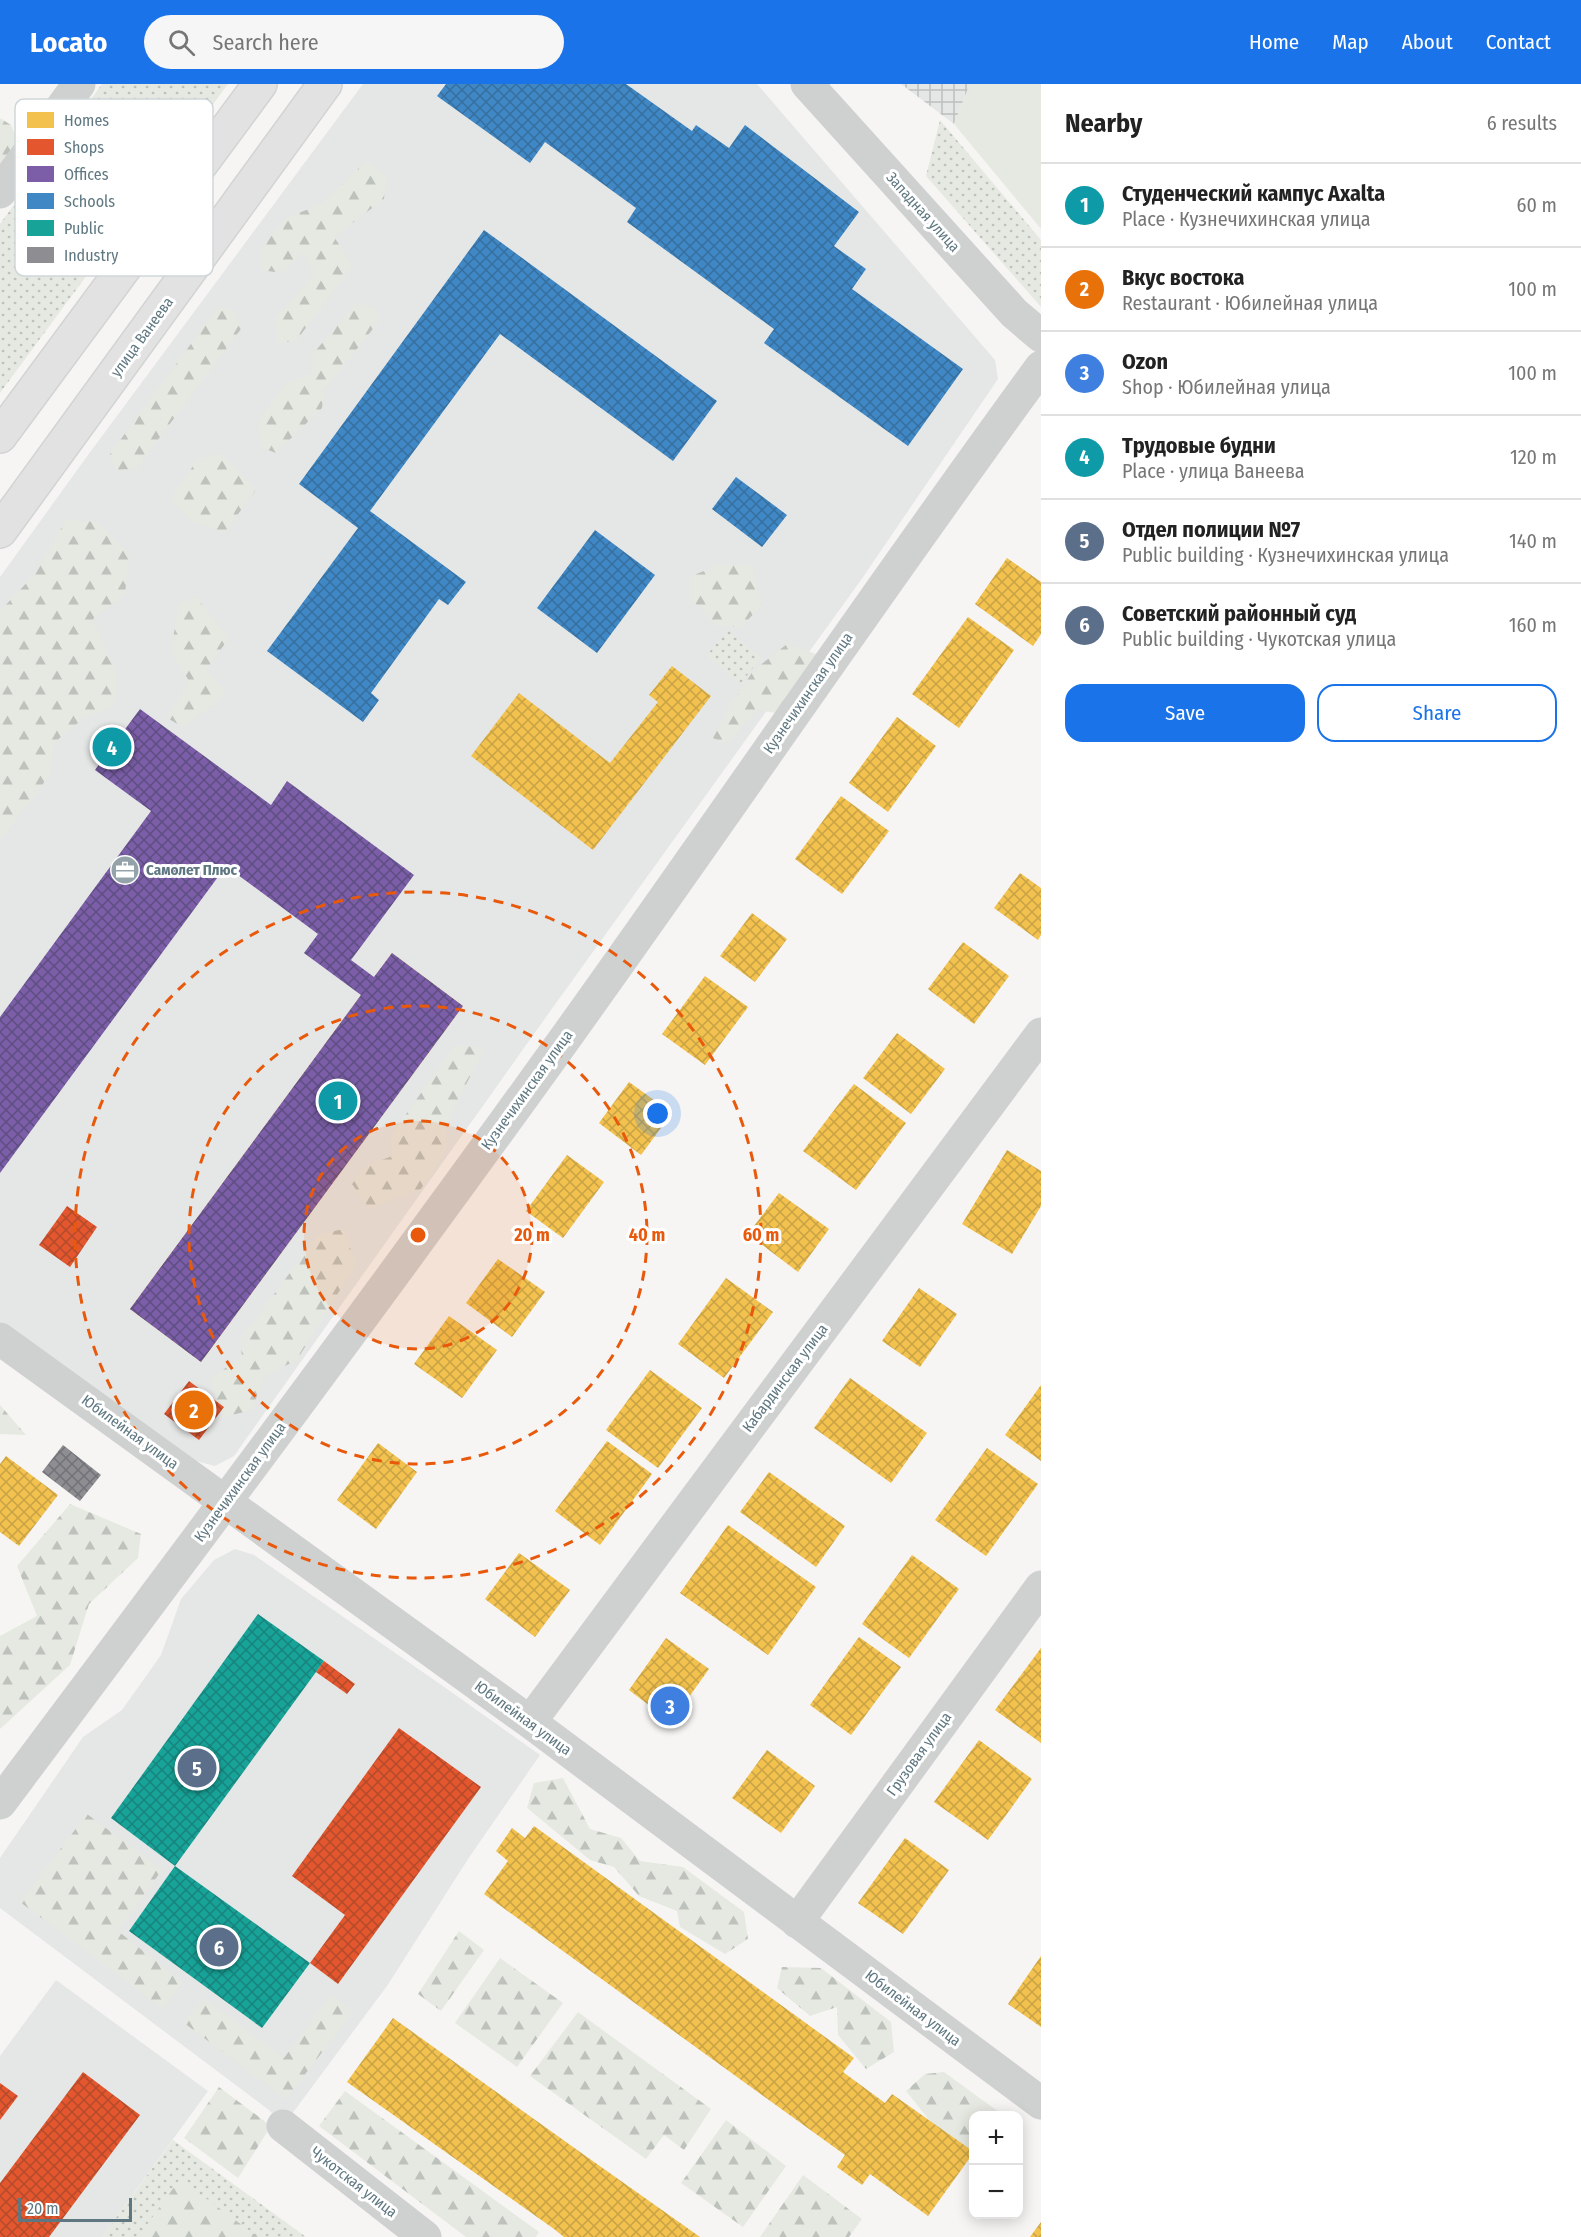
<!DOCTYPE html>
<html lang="en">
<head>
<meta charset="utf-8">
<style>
  :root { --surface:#fff; --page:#f6f6f6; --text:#222; --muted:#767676; --line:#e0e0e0; --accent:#1a73e8 }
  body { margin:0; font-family:"Fira Sans Condensed",sans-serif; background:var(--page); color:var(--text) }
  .controls { position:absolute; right:18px; bottom:18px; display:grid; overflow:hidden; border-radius:12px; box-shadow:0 3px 15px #0003 }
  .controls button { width:54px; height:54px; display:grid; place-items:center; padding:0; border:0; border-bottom:2px solid var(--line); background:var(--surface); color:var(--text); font:30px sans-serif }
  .scale { position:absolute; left:18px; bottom:15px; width:114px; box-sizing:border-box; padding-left:6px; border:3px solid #5e7781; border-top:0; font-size:16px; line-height:21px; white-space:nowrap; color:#5e7781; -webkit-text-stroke:4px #fff; paint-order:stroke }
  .you { position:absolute; left:658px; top:1030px; width:21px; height:21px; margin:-15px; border:4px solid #fff; border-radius:50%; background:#1a73e8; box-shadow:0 0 0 9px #1a73e833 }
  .badge { display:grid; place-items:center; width:39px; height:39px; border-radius:50%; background:var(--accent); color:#fff; font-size:20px; font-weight:700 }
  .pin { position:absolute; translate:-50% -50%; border:3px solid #fff; box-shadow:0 2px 6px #0006 }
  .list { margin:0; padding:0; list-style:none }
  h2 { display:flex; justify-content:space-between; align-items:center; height:78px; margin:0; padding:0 24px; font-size:26px }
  h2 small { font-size:20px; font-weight:400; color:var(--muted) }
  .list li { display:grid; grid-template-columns:39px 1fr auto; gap:18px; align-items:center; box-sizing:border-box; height:84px; padding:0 24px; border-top:2px solid var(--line) }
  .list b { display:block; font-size:22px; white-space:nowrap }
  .list p { margin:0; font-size:20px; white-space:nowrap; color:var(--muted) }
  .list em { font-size:20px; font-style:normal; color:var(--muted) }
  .actions { display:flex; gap:12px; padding:18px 24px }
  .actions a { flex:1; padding:14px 0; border:2px solid var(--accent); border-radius:18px; text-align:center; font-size:21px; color:var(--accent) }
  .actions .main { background:var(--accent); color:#fff }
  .icon { flex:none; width:33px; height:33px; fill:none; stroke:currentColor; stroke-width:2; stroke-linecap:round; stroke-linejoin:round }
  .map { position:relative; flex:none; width:1041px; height:2153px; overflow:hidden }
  header { display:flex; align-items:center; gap:36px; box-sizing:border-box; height:84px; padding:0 30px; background:var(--accent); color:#fff }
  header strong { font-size:28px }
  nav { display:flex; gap:33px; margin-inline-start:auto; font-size:21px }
  .search { width:420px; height:54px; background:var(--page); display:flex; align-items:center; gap:15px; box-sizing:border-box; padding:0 21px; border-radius:33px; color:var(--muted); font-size:22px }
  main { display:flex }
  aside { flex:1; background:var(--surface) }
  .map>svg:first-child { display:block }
  .built { fill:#e5e7e6 }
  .industrial { fill:url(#industrial-grid) }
  .grass { fill:url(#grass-dots) }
  .forest { fill:url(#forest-firs) }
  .garden { fill:#e6e9e1 }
  .homes { fill:url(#homes-cross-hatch) }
  .shops { fill:url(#shops-cross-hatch) }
  .offices { fill:url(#offices-cross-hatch) }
  .schools { fill:url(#schools-cross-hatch) }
  .public { fill:url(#public-cross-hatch) }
  .industry { fill:url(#industry-cross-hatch) }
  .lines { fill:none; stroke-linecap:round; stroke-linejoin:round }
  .secondary-casing { stroke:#d2d3d3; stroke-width:36 }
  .street { stroke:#cfd0d0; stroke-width:33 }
  .secondary { stroke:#e2e2e2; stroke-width:33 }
  .ring { fill:none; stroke:#e8590c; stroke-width:3; stroke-dasharray:10 8 }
  .labels { text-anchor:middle; stroke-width:6; stroke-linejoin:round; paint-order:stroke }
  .street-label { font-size:15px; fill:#5e7781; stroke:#fff }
  .poi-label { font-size:15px; font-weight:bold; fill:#5e7781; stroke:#fff; text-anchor:start }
  .key { fill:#fff; stroke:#cfd6d9; stroke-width:1.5 }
  .key-label { font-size:16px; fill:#5e7781 }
  .centre { fill:#e8590c; stroke:#fff; stroke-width:3 }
  .ring-label { font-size:18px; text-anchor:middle; font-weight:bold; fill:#e8590c; stroke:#fff; stroke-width:6; stroke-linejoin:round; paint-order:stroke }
</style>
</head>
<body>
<header>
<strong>Locato</strong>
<div class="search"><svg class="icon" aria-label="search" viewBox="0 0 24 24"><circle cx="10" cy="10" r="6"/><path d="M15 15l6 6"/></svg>Search here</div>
<nav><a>Home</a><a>Map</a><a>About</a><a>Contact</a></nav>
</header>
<main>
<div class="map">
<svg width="1041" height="2153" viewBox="0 0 1041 2153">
  <defs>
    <pattern id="industrial-grid" width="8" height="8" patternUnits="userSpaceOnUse" patternTransform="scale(1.5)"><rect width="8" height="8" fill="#e5e7e6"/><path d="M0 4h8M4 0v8" fill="none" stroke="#bdc0c0"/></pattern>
    <pattern id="grass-dots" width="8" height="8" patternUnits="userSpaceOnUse" patternTransform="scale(1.5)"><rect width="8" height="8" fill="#e6e9e1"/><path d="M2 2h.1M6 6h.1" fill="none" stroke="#bec2bc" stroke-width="1.8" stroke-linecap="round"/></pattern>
    <pattern id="forest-firs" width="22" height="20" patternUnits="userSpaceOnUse" patternTransform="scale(1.5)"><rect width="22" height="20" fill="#e6e9e1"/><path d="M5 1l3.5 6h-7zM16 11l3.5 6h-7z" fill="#bec2bc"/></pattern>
    <pattern id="homes-cross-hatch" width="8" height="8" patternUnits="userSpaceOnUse" patternTransform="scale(1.5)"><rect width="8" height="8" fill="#f2c14e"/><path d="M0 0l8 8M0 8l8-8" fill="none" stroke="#c7a246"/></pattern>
    <pattern id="shops-cross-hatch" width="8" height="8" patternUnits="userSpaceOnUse" patternTransform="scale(1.5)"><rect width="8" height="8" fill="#e4572e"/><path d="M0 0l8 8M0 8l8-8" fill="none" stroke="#b24a2c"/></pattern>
    <pattern id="offices-cross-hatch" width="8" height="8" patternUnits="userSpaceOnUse" patternTransform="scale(1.5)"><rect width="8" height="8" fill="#7b5ea7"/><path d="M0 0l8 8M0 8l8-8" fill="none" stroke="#5e4d81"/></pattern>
    <pattern id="schools-cross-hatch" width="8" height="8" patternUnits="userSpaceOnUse" patternTransform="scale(1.5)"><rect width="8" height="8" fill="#3f88c5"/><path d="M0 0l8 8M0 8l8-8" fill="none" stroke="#366f9e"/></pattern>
    <pattern id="public-cross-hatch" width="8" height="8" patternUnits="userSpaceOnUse" patternTransform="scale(1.5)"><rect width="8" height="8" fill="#17a398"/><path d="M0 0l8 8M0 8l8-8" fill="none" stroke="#18837c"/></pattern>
    <pattern id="industry-cross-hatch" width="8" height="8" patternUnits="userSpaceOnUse" patternTransform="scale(1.5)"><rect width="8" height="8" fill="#8d8d92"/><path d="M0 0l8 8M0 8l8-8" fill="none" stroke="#717377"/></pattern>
  </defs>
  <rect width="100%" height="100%" fill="#f6f5f3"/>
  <!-- built -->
  <path class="built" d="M 363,0 L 757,0 L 995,276 L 998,295 L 861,496 L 546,933 L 234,1372 L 215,1382 L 196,1377 L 0,1238 L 0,493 L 88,371 Z
    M 235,1465 L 254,1471 L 440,1600 L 540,1671 L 470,1772 L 387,1902 L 283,2042 L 269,2026 L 0,1824 L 0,1774 L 83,1653 L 122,1626 L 161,1571 L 181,1515 L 214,1476 Z
    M 56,1896 L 208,2007 L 102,2153 L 0,2153 L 0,1972 Z"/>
  <!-- industrial -->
  <path class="industrial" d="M 901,0 L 970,0 L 954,40 Z"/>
  <!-- grass -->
  <path class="grass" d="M 102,0 L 228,0 L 0,309 L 0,140 Z
    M 940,36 L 1041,156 L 1041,223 L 926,92 Z
    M 728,546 L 761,574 L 740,600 L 706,572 Z
    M 173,2056 L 306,2153 L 102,2153 Z"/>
  <!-- forest -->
  <path class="forest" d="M 0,34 L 11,41 L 28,84 L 0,119 Z
    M 366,77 L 386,93 L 384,115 L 334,153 L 353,181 L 296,257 L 278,259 L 275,235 L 314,190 L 303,168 L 282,189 L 261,186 L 261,164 L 288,133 L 322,120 Z
    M 356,219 L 374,223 L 380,236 L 324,306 L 322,324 L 276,369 L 261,363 L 258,337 L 287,299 L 312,289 L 312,271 Z
    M 218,223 L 235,227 L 241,245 L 136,385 L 116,386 L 110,370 Z
    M 221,370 L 256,406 L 224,449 L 191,436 L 170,415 L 198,375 Z
    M 66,436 L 97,438 L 129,470 L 125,510 L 93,535 L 117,591 L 114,623 L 85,633 L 55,658 L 49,692 L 0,756 L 0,527 L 35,490 Z
    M 719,481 L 751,481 L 762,521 L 741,543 L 714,541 L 701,524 L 689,515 L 689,493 Z
    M 196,513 L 229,554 L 206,586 L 226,608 C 214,622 197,631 183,643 L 167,634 L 189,597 L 171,567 L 179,519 Z
    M 787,560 L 819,571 L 782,630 L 757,626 L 726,660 L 713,654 L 729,624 L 753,587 Z
    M 454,962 L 485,963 L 446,1040 L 446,1065 L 421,1105 L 369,1124 L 352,1100 L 366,1082 L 392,1072 L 390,1053 Z
    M 343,1145 L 356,1180 L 297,1276 L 264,1292 L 252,1326 L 224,1333 L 209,1296 L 242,1272 L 240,1256 L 318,1151 Z
    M 0,1321 L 26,1351 L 0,1350 Z
    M 70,1420 L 141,1450 L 138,1474 L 89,1520 L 70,1581 L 0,1645 L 0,1552 L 37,1532 L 17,1482 Z
    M 563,1694 L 590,1745 L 621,1754 L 640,1777 L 683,1783 L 744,1828 L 748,1855 L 725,1870 L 680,1843 L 677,1827 L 639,1812 L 614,1783 L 590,1776 L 527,1724 L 534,1699 Z
    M 87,1730 L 162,1786 L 118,1847 L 182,1898 L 163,1925 L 20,1818 Z
    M 459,1847 L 484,1866 L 441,1927 L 418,1910 Z
    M 500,1874 L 563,1919 L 517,1983 L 455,1939 Z
    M 782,1883 L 821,1884 L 891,1938 L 894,1968 L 866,1985 L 838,1951 L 837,1923 L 810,1932 L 777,1904 Z
    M 331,1911 L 354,1927 L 286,2015 L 184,1939 L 204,1914 L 284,1974 Z
    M 578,1928 L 711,2025 L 684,2066 L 664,2051 L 646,2075 L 530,1992 Z
    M 944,1988 L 1003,2031 L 974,2032 L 973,2073 L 949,2061 L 906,2007 L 925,1990 Z
    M 219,2003 L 271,2042 L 238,2094 L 184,2054 Z
    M 345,2007 L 539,2148 L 536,2153 L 466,2153 L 319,2042 Z
    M 726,2036 L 786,2082 L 743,2143 L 681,2099 Z
    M 803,2091 L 862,2135 L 849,2153 L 760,2153 Z
    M 180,2095 L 258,2153 L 138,2153 Z"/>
  <!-- garden -->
  <path class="garden" d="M 970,0 L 1041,0 L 1041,145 L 954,40 Z"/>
  <!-- homes -->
  <path class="homes" d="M 1007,474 L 1041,498 L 1041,550 L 1033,562 L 975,520 Z
    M 968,533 L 1014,566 L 959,644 L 912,610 Z
    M 672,582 L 711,612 L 593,766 L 471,672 L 519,609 L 610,679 L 658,618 L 649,611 Z
    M 897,633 L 936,662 L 888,728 L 849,699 Z
    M 841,712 L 889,747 L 842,810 L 795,775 Z
    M 1020,789 L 1041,804 L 1041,851 L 1038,856 L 994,824 Z
    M 752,829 L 787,855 L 755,898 L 720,872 Z
    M 963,858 L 1009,892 L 974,940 L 928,905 Z
    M 392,869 L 463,922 L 201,1278 L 130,1225 Z
    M 705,892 L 748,923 L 705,981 L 662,950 Z
    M 897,949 L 945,985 L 911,1030 L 863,994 Z
    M 629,998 L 672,1029 L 641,1071 L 599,1039 Z
    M 854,1000 L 906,1039 L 856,1106 L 803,1067 Z
    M 1007,1066 L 1041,1087 L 1041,1122 L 1012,1170 L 962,1140 Z
    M 567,1071 L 604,1098 L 563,1154 L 526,1127 Z
    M 779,1109 L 829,1145 L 798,1188 L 748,1150 Z
    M 498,1175 L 545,1208 L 512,1253 L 466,1219 Z
    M 726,1194 L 773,1228 L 724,1294 L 678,1260 Z
    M 919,1204 L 957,1230 L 920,1283 L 882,1257 Z
    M 449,1232 L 497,1266 L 462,1314 L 414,1280 Z
    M 650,1286 L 702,1324 L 658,1384 L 606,1346 Z
    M 850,1294 L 927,1349 L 891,1399 L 814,1344 Z
    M 1041,1301 L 1041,1377 L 1005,1351 Z
    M 607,1357 L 652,1390 L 600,1461 L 555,1427 Z
    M 378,1359 L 417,1388 L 376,1445 L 337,1416 Z
    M 987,1364 L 1038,1400 L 986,1472 L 935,1436 Z
    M 6,1372 L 58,1411 L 19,1462 L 0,1448 L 0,1380 Z
    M 769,1388 L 845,1442 L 816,1483 L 740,1428 Z
    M 728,1441 L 816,1503 L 768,1571 L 680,1509 Z
    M 519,1469 L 570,1506 L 535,1553 L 485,1515 Z
    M 912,1471 L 959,1505 L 909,1574 L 862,1540 Z
    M 859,1553 L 901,1583 L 851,1651 L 810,1621 Z
    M 666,1554 L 709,1585 L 671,1638 L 629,1606 Z
    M 1041,1564 L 1041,1659 L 995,1626 Z
    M 979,1656 L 1032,1695 L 988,1756 L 934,1718 Z
    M 767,1666 L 815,1702 L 781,1749 L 732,1714 Z
    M 534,1742 L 854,1974 L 843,1988 L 885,2019 L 892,2010 L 974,2068 L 928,2132 L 870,2090 L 862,2101 L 837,2083 L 845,2071 L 484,1810 L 508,1777 L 496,1767 L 512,1744 L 525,1754 Z
    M 905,1754 L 949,1786 L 903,1850 L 858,1819 Z
    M 1041,1872 L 1041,1943 L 1008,1920 Z
    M 393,1934 L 580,2068 L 700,2153 L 564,2153 L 554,2145 L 347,1998 Z
    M 1041,2138 L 1041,2153 L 1030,2153 Z"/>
  <!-- shops -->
  <path class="shops" d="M 67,1122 L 97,1143 L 70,1183 L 39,1161 Z
    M 189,1297 L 224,1323 L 199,1356 L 164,1330 Z
    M 324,1577 L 355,1600 L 347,1610 L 316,1588 Z
    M 399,1644 L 481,1703 L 338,1900 L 310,1879 L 345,1831 L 292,1792 Z
    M 83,1988 L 140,2031 L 49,2153 L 0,2153 L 0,2099 Z
    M 0,1999 L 18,2012 L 0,2036 Z"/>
  <!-- offices -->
  <path class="offices" d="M 140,625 L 271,721 L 287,697 L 414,791 L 351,876 L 374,893 L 392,869 L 463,922 L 201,1278 L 130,1225 L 361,911 L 304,869 L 318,850 L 226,782 L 0,1089 L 0,933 L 151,727 L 95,686 Z"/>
  <!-- schools -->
  <path class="schools" d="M 446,0 L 626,0 L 692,47 L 696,41 L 729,64 L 745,41 L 859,128 L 834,162 L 866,185 L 852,205 L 963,285 L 908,362 L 764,259 L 774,245 L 627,138 L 636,124 L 545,58 L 530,79 L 437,12 Z
    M 484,146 L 717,317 L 673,377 L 500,250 L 370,427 L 466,498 L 448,521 L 439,515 L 371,609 L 379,616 L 363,638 L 267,567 L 358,444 L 299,400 Z
    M 736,393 L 787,431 L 762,463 L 712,425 Z
    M 595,446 L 655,491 L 597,569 L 537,524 Z"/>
  <!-- public -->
  <path class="public" d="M 258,1530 L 324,1577 L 175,1782 L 111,1734 Z
    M 175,1782 L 310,1879 L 262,1944 L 129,1847 Z"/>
  <!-- industry -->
  <path class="industry" d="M 63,1361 L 101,1391 L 80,1417 L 42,1388 Z"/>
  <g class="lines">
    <!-- secondary casing -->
    <g class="secondary-casing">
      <path id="secondary" d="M 0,352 L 260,0
        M 0,447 L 325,0"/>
    </g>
    <!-- street -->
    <path class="street" d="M 807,0 L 1014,229 L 1041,252
      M 0,108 L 79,0
      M 0,1255 L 530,1638 L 1041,2019
      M 530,1638 L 1041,950
      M 0,1719 C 185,1472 371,1224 551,974 C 716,745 874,511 1041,283
      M 797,1838 L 1041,1503
      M 283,2042 L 425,2153"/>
    <!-- secondary -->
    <use href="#secondary" class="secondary"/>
  </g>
  <!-- distance rings -->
  <circle cx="418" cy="1151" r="114" fill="#e8590c" fill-opacity=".12"/>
  <g class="ring">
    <circle cx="418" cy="1151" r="114"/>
    <circle cx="418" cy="1151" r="229"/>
    <circle cx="418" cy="1151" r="343"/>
  </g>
  <!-- icons -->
  <defs>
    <g id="office-disc" transform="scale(1.5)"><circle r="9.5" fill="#93a3a9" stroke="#fff"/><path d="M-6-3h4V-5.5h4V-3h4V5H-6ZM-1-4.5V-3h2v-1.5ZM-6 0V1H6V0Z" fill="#fff"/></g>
  </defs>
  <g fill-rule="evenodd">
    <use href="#office-disc" x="125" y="786"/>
  </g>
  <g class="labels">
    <!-- street labels -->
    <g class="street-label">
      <text transform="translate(923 128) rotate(48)" y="5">Западная улица</text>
      <text transform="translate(142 253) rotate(-54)" y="5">улица Ванеева</text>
      <text transform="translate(808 609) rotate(-55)" y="5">Кузнечихинская улица</text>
      <text transform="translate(527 1006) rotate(-54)" y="5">Кузнечихинская улица</text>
      <text transform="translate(785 1294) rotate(-53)" y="5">Кабардинская улица</text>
      <text transform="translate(130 1348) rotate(36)" y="5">Юбилейная улица</text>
      <text transform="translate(240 1398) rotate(-54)" y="5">Кузнечихинская улица</text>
      <text transform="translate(523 1634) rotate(36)" y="5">Юбилейная улица</text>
      <text transform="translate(919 1670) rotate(-54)" y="5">Грузовая улица</text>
      <text transform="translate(913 1924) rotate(37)" y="5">Юбилейная улица</text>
      <text transform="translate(354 2098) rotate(38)" y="5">Чукотская улица</text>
    </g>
    <!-- poi labels -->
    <g class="poi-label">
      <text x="146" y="791">Самолет Плюс</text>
    </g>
  </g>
  <!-- legend -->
  <rect x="15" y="15" width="198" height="177" rx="9" class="key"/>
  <rect x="27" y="28" width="27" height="16" fill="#f2c14e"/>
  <rect x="27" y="55" width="27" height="16" fill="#e4572e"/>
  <rect x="27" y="82" width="27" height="16" fill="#7b5ea7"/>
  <rect x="27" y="109" width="27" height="16" fill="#3f88c5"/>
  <rect x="27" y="136" width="27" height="16" fill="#17a398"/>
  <rect x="27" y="163" width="27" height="16" fill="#8d8d92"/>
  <g class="key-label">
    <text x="64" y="42">Homes</text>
    <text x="64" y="69">Shops</text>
    <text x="64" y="96">Offices</text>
    <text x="64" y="123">Schools</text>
    <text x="64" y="150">Public</text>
    <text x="64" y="177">Industry</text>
  </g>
  <circle cx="418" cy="1151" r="9" class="centre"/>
  <g class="ring-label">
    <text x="532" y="1157">20 m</text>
    <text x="647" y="1157">40 m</text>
    <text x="761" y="1157">60 m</text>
  </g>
</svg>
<div class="controls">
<button>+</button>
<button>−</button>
</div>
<div class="scale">20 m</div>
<div class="you"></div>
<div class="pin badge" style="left:338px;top:1017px;background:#0f9aa8">1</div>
<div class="pin badge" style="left:194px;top:1326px;background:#e8710a">2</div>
<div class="pin badge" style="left:670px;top:1622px;background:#3f7fe0">3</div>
<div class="pin badge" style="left:112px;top:663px;background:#0f9aa8">4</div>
<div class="pin badge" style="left:197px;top:1684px;background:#5c6f8a">5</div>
<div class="pin badge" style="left:219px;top:1863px;background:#5c6f8a">6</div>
</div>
<aside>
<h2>Nearby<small>6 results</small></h2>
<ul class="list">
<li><span class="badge" style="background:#0f9aa8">1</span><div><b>Студенческий кампус Axalta</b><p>Place · Кузнечихинская улица</p></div><em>60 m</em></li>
<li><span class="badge" style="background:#e8710a">2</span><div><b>Вкус востока</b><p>Restaurant · Юбилейная улица</p></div><em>100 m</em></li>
<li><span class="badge" style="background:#3f7fe0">3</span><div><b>Ozon</b><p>Shop · Юбилейная улица</p></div><em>100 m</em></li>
<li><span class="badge" style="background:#0f9aa8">4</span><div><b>Трудовые будни</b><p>Place · улица Ванеева</p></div><em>120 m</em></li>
<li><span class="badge" style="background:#5c6f8a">5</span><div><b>Отдел полиции №7</b><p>Public building · Кузнечихинская улица</p></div><em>140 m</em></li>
<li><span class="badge" style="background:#5c6f8a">6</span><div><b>Советский районный суд</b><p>Public building · Чукотская улица</p></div><em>160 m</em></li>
</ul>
<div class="actions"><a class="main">Save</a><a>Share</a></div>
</aside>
</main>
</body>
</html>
